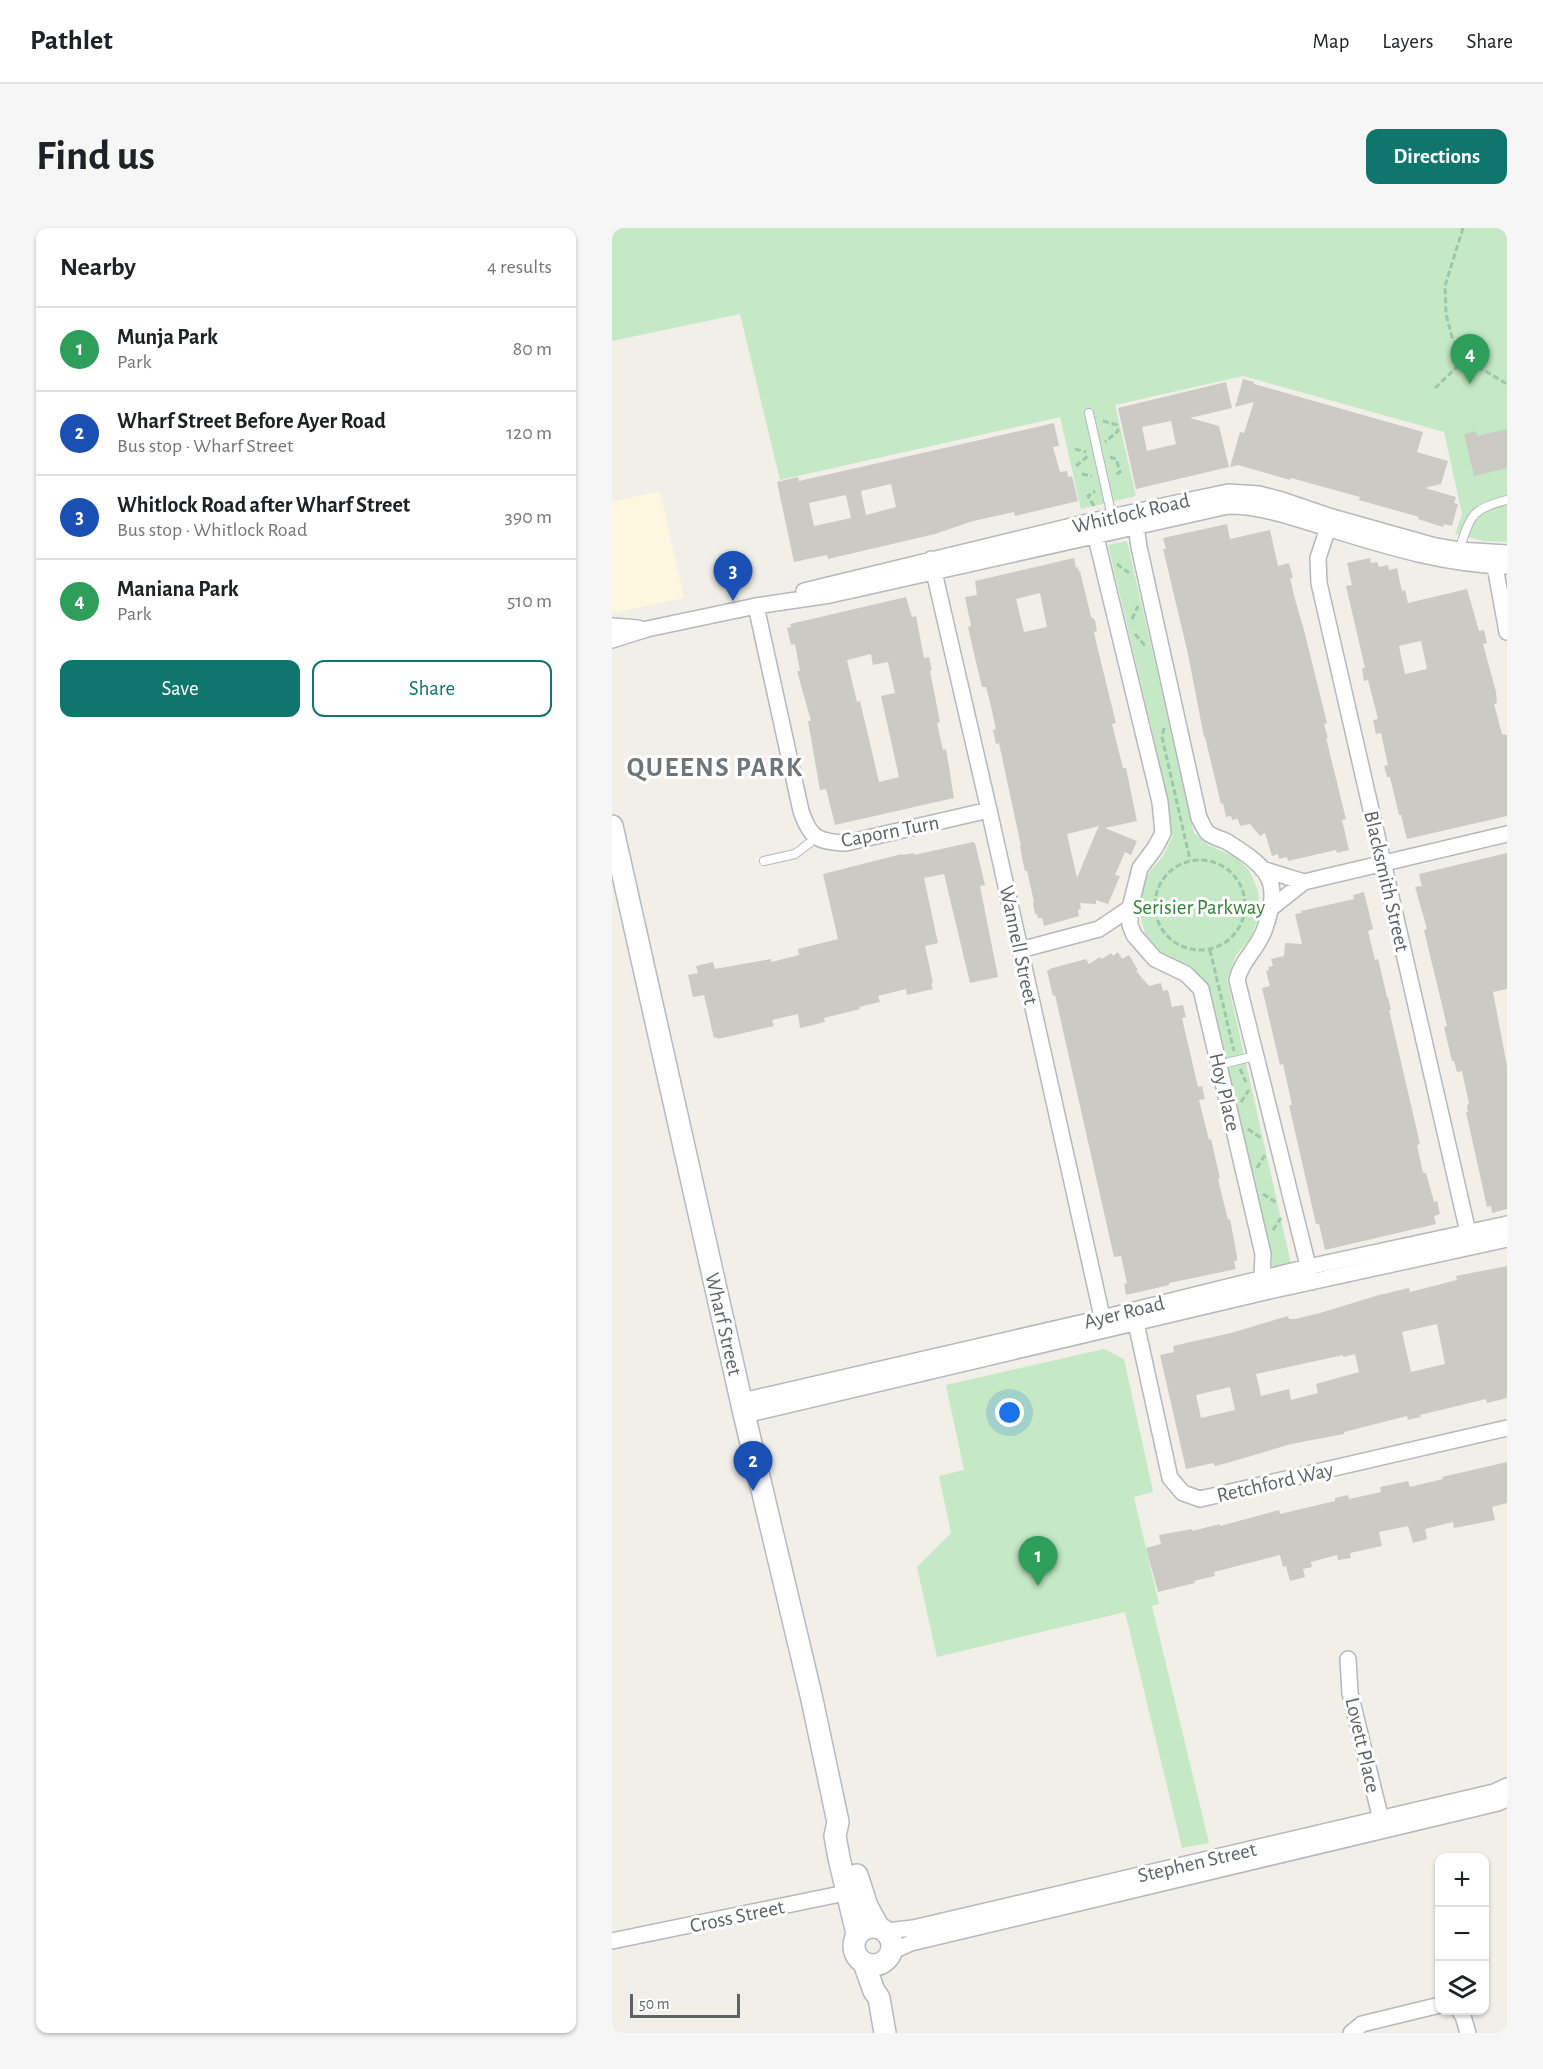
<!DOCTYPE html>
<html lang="en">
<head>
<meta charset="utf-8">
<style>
  :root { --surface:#fff; --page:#f6f6f6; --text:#202124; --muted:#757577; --line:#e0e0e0; --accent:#0f766e }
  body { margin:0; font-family:"Alegreya Sans",sans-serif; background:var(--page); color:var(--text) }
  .controls { position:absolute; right:18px; bottom:18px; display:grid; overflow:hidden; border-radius:12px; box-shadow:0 2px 4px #0004 }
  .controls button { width:54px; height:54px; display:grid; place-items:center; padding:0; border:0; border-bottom:2px solid var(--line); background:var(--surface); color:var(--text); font:30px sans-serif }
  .scale { position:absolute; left:18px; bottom:15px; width:110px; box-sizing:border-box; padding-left:6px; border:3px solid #5f6368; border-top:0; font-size:16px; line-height:21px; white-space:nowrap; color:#5f6368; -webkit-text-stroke:4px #fff; paint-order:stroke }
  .you { position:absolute; left:398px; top:1185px; width:21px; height:21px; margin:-15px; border:4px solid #fff; border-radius:50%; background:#1a73e8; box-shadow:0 0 0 9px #1a73e833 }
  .badge { display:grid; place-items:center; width:39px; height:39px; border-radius:50%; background:var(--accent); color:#fff; font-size:20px; font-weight:700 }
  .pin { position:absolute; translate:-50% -50px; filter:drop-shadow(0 2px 3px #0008) }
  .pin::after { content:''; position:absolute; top:32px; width:21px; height:18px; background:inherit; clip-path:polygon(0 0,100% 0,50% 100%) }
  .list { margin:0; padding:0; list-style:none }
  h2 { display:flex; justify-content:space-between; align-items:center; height:78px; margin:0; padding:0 24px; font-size:26px }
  h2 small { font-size:20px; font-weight:400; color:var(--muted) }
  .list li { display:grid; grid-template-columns:39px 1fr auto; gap:18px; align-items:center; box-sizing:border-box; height:84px; padding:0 24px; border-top:2px solid var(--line) }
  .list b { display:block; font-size:22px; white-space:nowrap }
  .list p { margin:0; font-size:20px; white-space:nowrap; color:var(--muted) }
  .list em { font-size:20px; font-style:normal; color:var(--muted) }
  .actions { display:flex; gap:12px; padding:18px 24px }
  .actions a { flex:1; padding:14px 0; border:2px solid var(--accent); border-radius:12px; text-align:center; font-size:21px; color:var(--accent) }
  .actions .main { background:var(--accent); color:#fff }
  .icon { flex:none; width:33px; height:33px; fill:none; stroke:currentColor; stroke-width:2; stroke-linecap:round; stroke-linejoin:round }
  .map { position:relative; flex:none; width:895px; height:1805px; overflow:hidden; border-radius:12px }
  header { display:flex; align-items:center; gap:36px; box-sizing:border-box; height:84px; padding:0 30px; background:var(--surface); border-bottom:2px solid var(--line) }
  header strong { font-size:28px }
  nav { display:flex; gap:33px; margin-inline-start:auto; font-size:21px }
  .intro { display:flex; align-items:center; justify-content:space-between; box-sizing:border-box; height:144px; padding:0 36px }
  h1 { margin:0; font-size:42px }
  .button { padding:15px 27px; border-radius:12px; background:var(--accent); color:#fff; font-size:21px; font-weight:700 }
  main { display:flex; gap:36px; padding:0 36px }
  aside { flex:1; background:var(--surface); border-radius:12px; box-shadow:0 2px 4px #0004 }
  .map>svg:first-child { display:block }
  .commercial { fill:#fef7e0 }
  .green { fill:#c5e8c5 }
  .building { fill:#cccac5; fill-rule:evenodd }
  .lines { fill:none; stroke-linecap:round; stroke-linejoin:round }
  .lane-casing { stroke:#b5b8bc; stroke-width:10 }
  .street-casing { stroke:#b5b8bc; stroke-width:18 }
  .secondary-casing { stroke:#b6babf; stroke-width:24 }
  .path { stroke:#9cc7a9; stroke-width:3; stroke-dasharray:6 3; stroke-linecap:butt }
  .lane { stroke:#fff; stroke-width:8 }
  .street { stroke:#fff; stroke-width:15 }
  .secondary { stroke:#fff; stroke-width:21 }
  .labels { text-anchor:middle; stroke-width:6; stroke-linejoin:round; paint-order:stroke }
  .street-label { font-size:21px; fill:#5f6368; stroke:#fff }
  .park-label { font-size:21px; fill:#348238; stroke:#fff }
  .district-label { font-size:27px; font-weight:bold; letter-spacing:1.5px; fill:#70757a; stroke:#fff }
</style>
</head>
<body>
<header>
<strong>Pathlet</strong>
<nav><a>Map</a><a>Layers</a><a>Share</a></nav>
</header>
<div class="intro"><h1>Find us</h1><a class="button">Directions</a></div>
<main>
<aside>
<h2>Nearby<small>4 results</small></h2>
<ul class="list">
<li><span class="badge" style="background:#2e9e5b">1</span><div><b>Munja Park</b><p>Park</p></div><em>80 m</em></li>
<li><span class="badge" style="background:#1a4fb4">2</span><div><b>Wharf Street Before Ayer Road</b><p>Bus stop · Wharf Street</p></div><em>120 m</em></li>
<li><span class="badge" style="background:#1a4fb4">3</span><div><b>Whitlock Road after Wharf Street</b><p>Bus stop · Whitlock Road</p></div><em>390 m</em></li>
<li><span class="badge" style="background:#2e9e5b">4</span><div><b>Maniana Park</b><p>Park</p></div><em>510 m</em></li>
</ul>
<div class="actions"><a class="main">Save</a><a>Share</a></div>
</aside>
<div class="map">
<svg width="895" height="1805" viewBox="0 0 895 1805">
  <rect width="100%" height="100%" fill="#f1efe8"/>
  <!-- commercial -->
  <path class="commercial" d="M 48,263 L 72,370 L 0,385 L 0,274 Z"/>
  <!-- green -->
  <path class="green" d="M 0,0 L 895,0 L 895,314 L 872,313 L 843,306 L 850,286 L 832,204 L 631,148 L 503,177 L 524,268 L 469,281 L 448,189 L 168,252 L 128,86 L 0,113 Z
    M 515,313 L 582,605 L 596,617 L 623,629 L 637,642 L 646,662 L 648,685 L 639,710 L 624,727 L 615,751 L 679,1036 L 661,1040 L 594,754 L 579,739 L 557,732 L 546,724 L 534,709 L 528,687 L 529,664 L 536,646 L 551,628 L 560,609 L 542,510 L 496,317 Z
    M 492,1121 L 512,1131 L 541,1264 L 522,1269 L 547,1376 L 540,1378 L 597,1615 L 570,1620 L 513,1384 L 325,1429 L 305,1339 L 339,1305 L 327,1248 L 352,1242 L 334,1157 Z"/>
  <!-- building -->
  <path class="building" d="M 631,151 L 642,154 L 642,156 L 811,204 L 805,224 L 836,233 L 829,256 L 813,260 L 844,269 L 842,275 L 846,276 L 840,298 L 832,296 L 831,299 L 806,291 L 807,289 L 747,272 L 748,269 L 679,250 L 678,252 L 626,237 L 618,239 L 628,204 L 632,205 L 642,174 L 623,179 Z
    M 614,154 L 620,180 L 578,190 L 607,198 L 617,239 L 524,261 L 506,180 ZM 559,193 L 564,216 L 535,223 L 530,199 Z
    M 442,195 L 447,218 L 441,219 L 448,244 L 455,243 L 456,249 L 460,248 L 466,273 L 403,288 L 402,284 L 361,293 L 323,306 L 216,331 L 215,327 L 182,334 L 165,254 L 186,249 L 187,253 ZM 279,256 L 284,279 L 254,287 L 249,263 ZM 234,267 L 239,290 L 202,298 L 197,275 Z
    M 895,201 L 895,240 L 862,248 L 852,206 L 864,203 L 865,208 Z
    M 615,296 L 618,311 L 658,302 L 666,338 L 677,335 L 681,350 L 678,350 L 684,375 L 692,402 L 715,495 L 712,496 L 716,510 L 714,510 L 734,591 L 730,592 L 737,622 L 725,625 L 724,622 L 676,633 L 675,629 L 667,631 L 666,626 L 660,628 L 653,605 L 648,608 L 638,596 L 628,598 L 626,591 L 620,592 L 619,588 L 614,589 L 611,575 L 609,576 L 593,509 L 592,509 L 576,426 L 551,321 L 554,321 L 551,310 Z
    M 462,330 L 464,340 L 466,339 L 467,344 L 468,343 L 479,389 L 483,392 L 485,403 L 482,404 L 485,418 L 504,495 L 500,496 L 511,540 L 514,540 L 525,593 L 493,600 L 525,613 L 519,627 L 513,624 L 503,647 L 508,648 L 496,676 L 484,672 L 484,676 L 468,675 L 469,681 L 466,682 L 467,688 L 432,698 L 430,690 L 426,690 L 425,686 L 423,686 L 421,675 L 422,674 L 415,643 L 413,643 L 410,630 L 408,618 L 409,618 L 387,515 L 384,516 L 381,502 L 384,501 L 377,470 L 374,459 L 370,459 L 363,430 L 356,399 L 359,398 L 353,369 L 365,367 L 363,353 ZM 428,365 L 435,399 L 412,404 L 404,371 ZM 487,598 L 485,602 L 465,650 L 455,606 Z
    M 758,330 L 759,335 L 765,334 L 767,339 L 776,337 L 777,342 L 785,340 L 790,363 L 793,362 L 796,375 L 855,361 L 867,403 L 872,402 L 875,415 L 871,416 L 884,464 L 885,475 L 882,476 L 890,506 L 895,507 L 895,588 L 795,611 L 789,587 L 787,587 L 778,549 L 775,549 L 772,538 L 776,537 L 769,505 L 764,506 L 761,492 L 766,491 L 756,452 L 752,453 L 750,440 L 753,440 L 734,358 L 740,357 L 735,335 ZM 809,413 L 815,441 L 793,446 L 787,418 Z
    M 294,369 L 300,389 L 304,388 L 312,430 L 317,429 L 320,442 L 318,443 L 328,494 L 325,495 L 331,522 L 334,521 L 342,570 L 223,597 L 214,561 L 208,562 L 196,493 L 199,493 L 185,443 L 188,443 L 183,416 L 179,417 L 175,400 L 179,399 L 178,396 ZM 259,426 L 261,437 L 276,434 L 283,465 L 269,468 L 287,549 L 267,554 L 248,473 L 245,474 L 235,432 Z
    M 361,614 L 363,615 L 373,657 L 368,658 L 386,749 L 358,755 L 332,646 L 312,650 L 326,715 L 313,718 L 321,755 L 319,756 L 321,761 L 295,767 L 294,761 L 266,768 L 268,774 L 247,779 L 248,781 L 212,790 L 213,794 L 197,798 L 188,800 L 186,786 L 160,792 L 162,798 L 106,811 L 105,809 L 102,810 L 92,767 L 81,769 L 76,747 L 86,745 L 84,738 L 101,734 L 103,741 L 159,731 L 159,734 L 187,727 L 186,721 L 226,711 L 211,646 L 290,626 L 290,627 L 302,625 L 302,627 Z
    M 895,625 L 895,761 L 881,764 L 895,838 L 895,981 L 880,985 L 879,978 L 875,979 L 854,884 L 856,884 L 855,877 L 857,876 L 850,843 L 845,844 L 842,833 L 840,833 L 832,799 L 835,798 L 812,702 L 815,701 L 803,659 L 810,658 L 807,646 Z
    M 752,664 L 761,701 L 756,703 L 763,732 L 766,731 L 775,769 L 776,769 L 779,782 L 777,782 L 808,916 L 805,917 L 811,945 L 814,945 L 822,974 L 825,973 L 828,986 L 822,988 L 824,996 L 713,1022 L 707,996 L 704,996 L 677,877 L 680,877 L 671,836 L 668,837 L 650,760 L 658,758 L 654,743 L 657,742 L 656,739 L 661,738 L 659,731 L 672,728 L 673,715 L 690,716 L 683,686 L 690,685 L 689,683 L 742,671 L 741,667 Z
    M 506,724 L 510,731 L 517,727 L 526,742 L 524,743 L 537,758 L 549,755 L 551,763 L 556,762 L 560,779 L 571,777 L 574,789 L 570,790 L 576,816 L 586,859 L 590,858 L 593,871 L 587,872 L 597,912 L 599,911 L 608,950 L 606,951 L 616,992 L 618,991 L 625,1028 L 625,1033 L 622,1033 L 624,1041 L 557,1055 L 557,1057 L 514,1067 L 512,1056 L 515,1055 L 509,1028 L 502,1029 L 443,767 L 441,768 L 435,743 L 438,742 L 437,741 L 474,731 L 477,736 L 488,729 L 490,731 L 499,725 L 501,728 Z
    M 895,1038 L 895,1170 L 875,1175 L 874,1171 L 808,1187 L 809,1189 L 796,1192 L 795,1188 L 732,1204 L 732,1206 L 679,1216 L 615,1235 L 603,1238 L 601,1235 L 574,1241 L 548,1127 L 562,1124 L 561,1118 L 619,1105 L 676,1088 L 677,1091 L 683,1091 L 708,1085 L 767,1067 L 797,1060 L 798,1064 L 845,1052 L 844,1048 ZM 825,1096 L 833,1136 L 799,1144 L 790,1104 ZM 743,1126 L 747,1144 L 704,1156 L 706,1165 L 679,1172 L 677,1161 L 649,1168 L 644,1146 L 731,1127 L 731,1129 ZM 618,1159 L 623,1182 L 589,1190 L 584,1167 Z
    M 895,1234 L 895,1275 L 880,1279 L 883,1292 L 842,1300 L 841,1294 L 813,1301 L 815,1311 L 801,1315 L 796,1298 L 767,1304 L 770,1318 L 738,1325 L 739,1330 L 726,1332 L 725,1327 L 699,1334 L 700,1339 L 691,1341 L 693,1349 L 678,1353 L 674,1338 L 671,1339 L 668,1327 L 602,1344 L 603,1348 L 582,1353 L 583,1355 L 546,1364 L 534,1320 L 549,1316 L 547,1307 L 580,1301 L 580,1303 L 608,1296 L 608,1298 L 667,1282 L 668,1286 L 689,1281 L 723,1273 L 723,1270 L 736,1267 L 737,1271 L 769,1264 L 768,1259 L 796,1253 L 798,1259 L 831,1251 L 830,1249 Z"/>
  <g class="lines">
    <!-- lane casing -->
    <g class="lane-casing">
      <path id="lane" d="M 477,185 L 500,289
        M 847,322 C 859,288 858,281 895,272
        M 152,633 L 183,626 L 204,610
        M 606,837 L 643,828"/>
    </g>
    <!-- street casing -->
    <g class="street-casing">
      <path id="street" d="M 522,284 L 527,319 L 587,590 C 590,594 592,602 596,605 C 602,610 611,611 617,615 C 658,641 669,653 653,700 C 647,720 629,732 625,752 L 700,1054
        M 719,291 L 706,330 L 707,355 L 858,1013
        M 480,293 L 548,574 L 551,605 L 543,620 L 528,640 L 518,680 L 518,697 L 522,707 L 543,731 L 574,746 L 589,761 L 651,1026 L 650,1050 L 653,1064
        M 884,327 L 884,344 L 895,404
        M 319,331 L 377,582 L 493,1102
        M 192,363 L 480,293 L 616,264 L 647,266 L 670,272 L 720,289 L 823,318 L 847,322 L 895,325
        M 144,378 L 189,583 C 198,610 206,614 234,615 L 377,582
        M 0,398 L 26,400
        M 0,412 L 35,401 L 144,378 L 218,367 L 616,278 C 651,278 683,290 715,300 C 774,318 833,337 895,338
        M 650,641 L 692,654
        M 658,681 L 692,654 L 895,606
        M 408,722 L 487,701 L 518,680
        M 524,1095 L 558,1250 L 571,1265 L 588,1271 L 895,1200
        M 130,1173 L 490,1090 L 696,1039 L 895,996
        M 133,1187 L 653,1064 L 895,1011
        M 736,1431 L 738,1465 L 771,1600
        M 274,1703 L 301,1700 L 882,1564 L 895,1558
        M 0,1713 L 243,1663
        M 279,1724 L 299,1715 L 886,1575 L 895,1571
        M 847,1782 L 851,1788 L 856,1805
        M 739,1805 L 750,1796 L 828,1777"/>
    </g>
    <!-- secondary casing -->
    <g class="secondary-casing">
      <path id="secondary" d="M 0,598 L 133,1190 L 199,1467 L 226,1594 L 223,1608 L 227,1630 L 245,1706
        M 245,1647 L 255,1678 L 266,1698
        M242 1718a19 19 0 1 1 38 0a19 19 0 1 1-38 0Z
        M 252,1735 L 262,1763 L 267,1770 L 273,1805"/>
    </g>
    <!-- path -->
    <path class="path" d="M 851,0 L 833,58 L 834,86 L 840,109 L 853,131 L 895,156
      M 823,160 L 853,131
      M 491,193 L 505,197 L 506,203 L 493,214
      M 463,221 L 474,224
      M 498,229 L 504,231 L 508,244 L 502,248
      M 464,238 L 477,227
      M 470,246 L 480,248
      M 482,278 L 476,268 L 483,263
      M 505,336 L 517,345
      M 520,391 L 526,378
      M 523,406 L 534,419
      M 552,500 L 550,509 L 578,632
      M543 677a45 45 0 1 1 90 0a45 45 0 1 1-90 0Z
      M 598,722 L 622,823
      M 628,841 L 634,854
      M 629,874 L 637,862
      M 636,901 L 649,910
      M 645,940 L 653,927
      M 651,966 L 665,975
      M 661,1002 L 669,990"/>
    <!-- lane -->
    <use href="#lane" class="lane"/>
    <!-- street -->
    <use href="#street" class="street"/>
    <!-- secondary -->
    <use href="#secondary" class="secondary"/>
  </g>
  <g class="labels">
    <!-- street labels -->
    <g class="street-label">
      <text transform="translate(519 285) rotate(-13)" y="7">Whitlock Road</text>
      <text transform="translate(278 603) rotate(-11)" y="7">Caporn Turn</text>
      <text transform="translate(775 653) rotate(77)" y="7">Blacksmith Street</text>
      <text transform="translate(407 717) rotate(78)" y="7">Wannell Street</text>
      <text transform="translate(613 864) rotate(77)" y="7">Hoy Place</text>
      <text transform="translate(512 1084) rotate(-14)" y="7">Ayer Road</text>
      <text transform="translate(112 1096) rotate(77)" y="7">Wharf Street</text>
      <text transform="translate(663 1254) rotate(-13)" y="7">Retchford Way</text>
      <text transform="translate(751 1517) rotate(77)" y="7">Lovett Place</text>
      <text transform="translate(585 1634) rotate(-13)" y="7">Stephen Street</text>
      <text transform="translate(125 1688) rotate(-12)" y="7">Cross Street</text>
    </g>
    <!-- park labels -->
    <g class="park-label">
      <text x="587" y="686">Serisier Parkway</text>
    </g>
    <!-- district labels -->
    <g class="district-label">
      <text x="103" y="548">QUEENS PARK</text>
    </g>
  </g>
</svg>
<div class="controls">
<button>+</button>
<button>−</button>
<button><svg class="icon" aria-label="layers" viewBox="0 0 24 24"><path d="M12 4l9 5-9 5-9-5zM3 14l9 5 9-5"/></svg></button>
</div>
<div class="scale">50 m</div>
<div class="you"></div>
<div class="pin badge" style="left:426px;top:1358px;background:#2e9e5b">1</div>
<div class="pin badge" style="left:141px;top:1263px;background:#1a4fb4">2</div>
<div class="pin badge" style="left:121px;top:373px;background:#1a4fb4">3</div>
<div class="pin badge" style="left:858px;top:156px;background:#2e9e5b">4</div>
</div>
</main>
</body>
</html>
